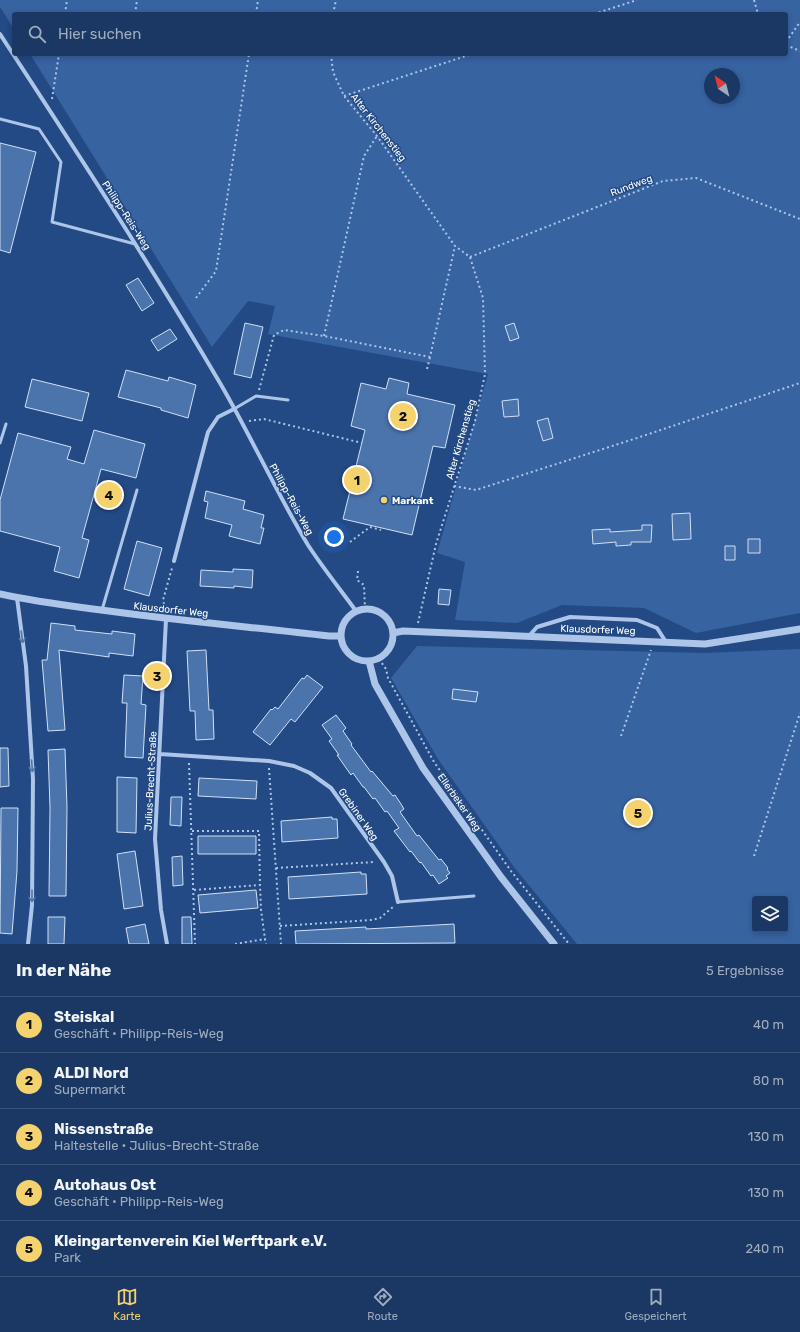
<!DOCTYPE html>
<html lang="de">
<head>
<meta charset="utf-8">
<style>
  :root { --surface:#1a3863; --page:#27436c; --text:#f1f3f6; --muted:#9facbe; --line:#385278; --accent:#f4d26e }
  body { margin:0; font-family:Rubik,sans-serif; background:var(--page); color:var(--text) }
  .controls { position:absolute; right:12px; bottom:12px; display:grid; overflow:hidden; border-radius:4px; box-shadow:0 2px 6px #0003 }
  .controls button { width:36px; height:36px; display:grid; place-items:center; padding:0; border:0; border-bottom:1px solid var(--line); background:var(--surface); color:var(--text); font:20px sans-serif }
  .compass { position:absolute; left:704px; top:68px; width:36px; height:36px; border-radius:50%; background:var(--surface); box-shadow:0 2px 6px #0003; rotate:325deg }
  .you { position:absolute; left:334px; top:537px; width:14px; height:14px; margin:-10px; border:3px solid #fff; border-radius:50%; background:#1a73e8; box-shadow:0 0 0 6px #1a73e833 }
  .badge { display:grid; place-items:center; width:26px; height:26px; border-radius:50%; background:var(--accent); color:#111; font-size:13px; font-weight:700 }
  .pin { position:absolute; translate:-50% -50%; border:2px solid #fff; box-shadow:0 1px 4px #0006 }
  .list { margin:0; padding:0; list-style:none }
  h2 { display:flex; justify-content:space-between; align-items:center; height:52px; margin:0; padding:0 16px; font-size:17px }
  h2 small { font-size:13px; font-weight:400; color:var(--muted) }
  .list li { display:grid; grid-template-columns:26px 1fr auto; gap:12px; align-items:center; box-sizing:border-box; height:56px; padding:0 16px; border-top:1px solid var(--line) }
  .list b { display:block; font-size:15px; white-space:nowrap }
  .list p { margin:0; font-size:13px; white-space:nowrap; color:var(--muted) }
  .list em { font-size:13px; font-style:normal; color:var(--muted) }
  .icon { flex:none; width:22px; height:22px; fill:none; stroke:currentColor; stroke-width:2; stroke-linecap:round; stroke-linejoin:round }
  .map { position:relative; flex:none; width:800px; height:944px; overflow:hidden }
  .search { position:absolute; background:var(--surface); box-shadow:0 2px 6px #0003; left:12px; right:12px; top:12px; height:44px; display:flex; align-items:center; gap:10px; box-sizing:border-box; padding:0 14px; border-radius:4px; color:var(--muted); font-size:15px }
  .sheet { height:332px; background:var(--surface) }
  nav { display:flex; justify-content:space-around; align-items:center; box-sizing:border-box; height:56px; border-top:1px solid var(--line); background:var(--surface); font-size:11px; color:var(--muted) }
  nav a { display:grid; justify-items:center; gap:2px }
  nav .on { color:var(--accent) }
  .map>svg:first-child { display:block }
  .green { fill:#3763a1; fill-rule:evenodd }
  .building { fill:#4b73ac; stroke:#d0e0f6 }
  .lines { fill:none; stroke-linecap:round; stroke-linejoin:round }
  .path { stroke:#acc5e8; stroke-width:2; stroke-dasharray:2 3; stroke-linecap:butt }
  .service { stroke:#acc5e8; stroke-width:3 }
  .minor { stroke:#acc5e8; stroke-width:4 }
  .tertiary { stroke:#acc5e8; stroke-width:7 }
  .oneway { stroke:#5375a7 }
  .poi-dot { fill:#f4d26e; stroke:#234a84; stroke-width:1.5 }
  .labels { text-anchor:middle; stroke-width:3; stroke-linejoin:round; paint-order:stroke }
  .street-label { font-size:10px; fill:#fff; stroke:#234a84 }
  .poi-label { font-size:10px; font-weight:bold; fill:#fff; stroke:#234a84; text-anchor:start }
</style>
</head>
<body>
<div class="map">
<svg width="800" height="944" viewBox="0 0 800 944">
  <rect width="100%" height="100%" fill="#234a84"/>
  <!-- green -->
  <path class="green" d="M 0,0 L 800,0 L 800,613 L 696,633 L 644,608 L 562,605 L 517,623 L 455,620 L 465,562 L 437,553 L 488,374 L 268,334 L 275,306 L 248,301 L 212,347 L 30,54 L 786,54 L 786,14 L 14,14 L 14,29 L 0,7 ZM 710,74 L 734,74 L 734,98 L 710,98 Z
    M 417,646 L 704,653 L 800,649 L 800,944 L 577,944 L 514,867 L 438,759 L 391,678 ZM 755,899 L 785,899 L 785,929 L 755,929 Z"/>
  <!-- building -->
  <path class="building" d="M 0,143 L 36,152 L 10,253 L 0,250 Z
    M 138,278 L 154,303 L 142,311 L 126,285 Z
    M 245,323 L 263,327 L 251,378 L 234,374 Z
    M 514,323 L 519,338 L 510,341 L 505,326 Z
    M 170,329 L 177,339 L 158,351 L 151,340 Z
    M 126,370 L 168,381 L 169,377 L 196,385 L 188,418 L 161,410 L 161,408 L 118,397 Z
    M 389,378 L 409,383 L 407,394 L 455,405 L 445,448 L 433,446 L 412,535 L 343,519 L 365,430 L 351,426 L 361,383 L 386,389 Z
    M 32,379 L 89,393 L 82,421 L 25,407 Z
    M 518,399 L 519,416 L 504,417 L 502,401 Z
    M 548,418 L 553,438 L 543,441 L 537,421 Z
    M 94,430 L 145,444 L 136,478 L 101,469 L 82,538 L 89,540 L 79,578 L 54,571 L 60,547 L 0,531 L 0,500 L 18,433 L 71,447 L 67,459 L 84,464 Z
    M 206,491 L 245,501 L 243,509 L 264,515 L 261,528 L 264,528 L 260,544 L 229,536 L 232,525 L 205,518 L 208,502 L 204,501 Z
    M 690,513 L 691,539 L 673,540 L 672,514 Z
    M 642,525 L 652,525 L 651,542 L 631,542 L 631,545 L 616,546 L 616,542 L 593,544 L 592,530 L 610,529 L 610,532 L 642,530 Z
    M 748,539 L 760,539 L 760,553 L 748,553 Z
    M 137,541 L 162,548 L 149,596 L 124,589 Z
    M 725,546 L 735,546 L 735,560 L 725,560 Z
    M 233,569 L 253,570 L 252,588 L 234,586 L 234,588 L 200,586 L 201,570 L 233,572 Z
    M 439,589 L 451,590 L 449,605 L 438,604 Z
    M 51,623 L 75,626 L 75,630 L 84,631 L 112,634 L 112,631 L 135,634 L 133,656 L 109,653 L 109,657 L 59,650 L 65,730 L 48,731 L 42,660 L 47,660 Z
    M 206,650 L 209,710 L 213,710 L 214,739 L 196,740 L 195,711 L 190,711 L 187,651 Z
    M 124,675 L 143,676 L 141,704 L 146,705 L 143,758 L 125,757 L 127,703 L 122,703 Z
    M 307,675 L 323,687 L 295,722 L 291,719 L 270,745 L 253,732 L 271,709 L 272,710 L 275,707 L 278,709 L 302,678 L 304,679 Z
    M 453,689 L 478,692 L 476,702 L 452,699 Z
    M 336,715 L 346,728 L 343,731 L 352,744 L 351,745 L 371,772 L 372,771 L 393,796 L 395,795 L 401,804 L 404,809 L 400,812 L 417,836 L 419,835 L 439,860 L 441,859 L 448,868 L 447,869 L 450,873 L 446,876 L 448,878 L 439,884 L 433,875 L 431,876 L 421,862 L 420,863 L 411,851 L 410,852 L 394,831 L 399,828 L 387,811 L 385,812 L 375,798 L 373,799 L 364,787 L 363,787 L 353,773 L 351,775 L 337,755 L 339,755 L 329,741 L 332,739 L 322,725 Z
    M 0,748 L 8,748 L 9,786 L 0,787 Z
    M 65,749 L 67,807 L 66,896 L 49,896 L 50,808 L 48,750 Z
    M 117,777 L 137,778 L 136,833 L 117,832 Z
    M 199,778 L 257,781 L 256,799 L 198,796 Z
    M 171,797 L 182,797 L 181,826 L 170,825 Z
    M 1,808 L 18,808 L 17,871 L 12,934 L 0,933 Z
    M 332,817 L 332,819 L 337,819 L 338,838 L 282,842 L 281,821 Z
    M 198,836 L 256,836 L 256,854 L 198,854 Z
    M 135,851 L 143,906 L 124,909 L 117,854 Z
    M 182,856 L 183,885 L 173,886 L 172,857 Z
    M 361,872 L 361,874 L 366,874 L 367,894 L 289,899 L 288,877 Z
    M 256,890 L 258,908 L 200,913 L 198,895 Z
    M 48,917 L 65,917 L 64,944 L 48,944 Z
    M 182,917 L 191,917 L 192,944 L 182,944 Z
    M 145,924 L 149,944 L 129,944 L 126,928 Z
    M 454,924 L 455,943 L 296,944 L 295,931 L 366,927 L 366,929 Z"/>
  <g class="lines">
    <!-- path -->
    <path class="path" d="M 754,0 L 758,14
      M 65,14 L 67,0
      M 135,14 L 137,0
      M 256,14 L 258,0
      M 333,14 L 336,0
      M 594,14 L 637,0
      M 786,42 L 800,22
      M 786,45 L 800,51
      M 331,54 L 333,72 L 344,96 L 377,136 L 455,246 L 470,257 L 483,298 L 485,374 L 475,421 L 436,544 L 418,623
      M 344,96 L 472,54
      M 52,99 L 59,54
      M 470,257 L 663,181 L 696,178 L 800,219
      M 196,298 L 216,271 L 249,54
      M 324,336 L 364,156 L 377,136
      M 427,369 L 430,357
      M 259,390 L 274,335 L 284,330 L 324,336 L 430,357 L 455,246
      M 249,421 L 264,419 L 362,443
      M 454,486 L 476,490 L 640,437 L 800,383
      M 350,542 L 370,527 L 381,530
      M 358,571 L 357,580 L 364,585 L 365,609
      M 165,609 L 163,600 L 172,568
      M 379,659 L 386,669 L 388,678 L 434,762 L 511,871 L 569,944
      M 621,736 L 651,650
      M 189,763 L 195,944
      M 269,768 L 281,944
      M 192,831 L 259,831 L 260,885
      M 754,856 L 800,713
      M 276,868 L 374,862
      M 194,890 L 260,885 L 261,910 L 265,939
      M 280,926 L 371,920 L 380,918 L 393,907
      M 235,944 L 265,939 L 266,944"/>
    <!-- service -->
    <path class="service" d="M 0,119 L 39,129 L 61,162 L 52,222 L 135,244
      M 234,409 L 256,396 L 288,400
      M 0,443 L 6,424
      M 102,610 L 137,490
      M 398,902 L 474,896"/>
    <!-- minor -->
    <path class="minor" d="M 0,34 C 75,149 150,264 220,383 C 251,436 276,492 308,545 C 323,568 340,589 356,611
      M 174,561 L 208,432 L 218,417 L 234,409
      M 17,598 L 26,666 L 33,779 L 32,905 L 28,944
      M 166,619 L 155,839 L 161,910 L 167,944
      M 529,636 L 537,627 L 570,617 L 637,620 L 657,628 L 666,642
      M 160,754 L 269,761 L 294,766 L 310,773 L 331,788 L 384,862 L 392,876 L 398,902"/>
    <!-- tertiary -->
    <path class="tertiary" d="M 0,594 C 31,601 62,605 93,609 C 172,620 251,627 329,636 L 341,636
      M341 635a26 26 0 1 1 52 0a26 26 0 1 1-52 0Z
      M 393,633 L 403,631 L 705,644 L 800,629
      M 369,661 L 375,684 L 423,768 L 501,877 L 554,944"/>
  </g>
  <!-- one-way arrows -->
  <defs><path id="oneway-shaft" d="M-6 0H5M1.5-3L5.5 0L1.5 3" fill="none" stroke-width="1.6" stroke-linecap="round" stroke-linejoin="round"/></defs>
  <g class="oneway">
    <use href="#oneway-shaft" transform="translate(22 637) rotate(82)"/>
    <use href="#oneway-shaft" transform="translate(32 766) rotate(86)"/>
    <use href="#oneway-shaft" transform="translate(32 896) rotate(90)"/>
  </g>
  <!-- markers -->
  <circle class="poi-dot" cx="384" cy="500" r="4"/>
  <g class="labels">
    <!-- street labels -->
    <g class="street-label">
      <text transform="translate(379 127) rotate(52)" y="4">Alter Kirchenstieg</text>
      <text transform="translate(631 185) rotate(-21)" y="4">Rundweg</text>
      <text transform="translate(127 215) rotate(57)" y="4">Philipp-Reis-Weg</text>
      <text transform="translate(460 439) rotate(-74)" y="4">Alter Kirchenstieg</text>
      <text transform="translate(292 499) rotate(61)" y="4">Philipp-Reis-Weg</text>
      <text transform="translate(171 609) rotate(6)" y="4">Klausdorfer Weg</text>
      <text transform="translate(598 629) rotate(2)" y="4">Klausdorfer Weg</text>
      <text transform="translate(150 781) rotate(-87)" y="4">Julius-Brecht-Straße</text>
      <text transform="translate(460 802) rotate(55)" y="4">Ellerbeker Weg</text>
      <text transform="translate(359 814) rotate(55)" y="4">Grebiner Weg</text>
    </g>
    <!-- poi labels -->
    <g class="poi-label">
      <text x="392" y="504">Markant</text>
    </g>
  </g>
</svg>
<div class="controls">
<button><svg class="icon" aria-label="layers" viewBox="0 0 24 24"><path d="M12 4l9 5-9 5-9-5zM3 14l9 5 9-5"/></svg></button>
</div>
<svg class="compass" viewBox="-18 -18 36 36"><path d="M0-13l5 13h-10z" fill="#e53935"/><path d="M0 13l5-13h-10z" fill="#9facbe"/></svg>
<div class="you"></div>
<div class="pin badge" style="left:357px;top:480px">1</div>
<div class="pin badge" style="left:403px;top:416px">2</div>
<div class="pin badge" style="left:157px;top:676px">3</div>
<div class="pin badge" style="left:109px;top:495px">4</div>
<div class="pin badge" style="left:638px;top:813px">5</div>
<div class="search"><svg class="icon" aria-label="search" viewBox="0 0 24 24"><circle cx="10" cy="10" r="6"/><path d="M15 15l6 6"/></svg>Hier suchen</div>
</div>
<section class="sheet">
<h2>In der Nähe<small>5 Ergebnisse</small></h2>
<ul class="list">
<li><span class="badge">1</span><div><b>Steiskal</b><p>Geschäft · Philipp-Reis-Weg</p></div><em>40 m</em></li>
<li><span class="badge">2</span><div><b>ALDI Nord</b><p>Supermarkt</p></div><em>80 m</em></li>
<li><span class="badge">3</span><div><b>Nissenstraße</b><p>Haltestelle · Julius-Brecht-Straße</p></div><em>130 m</em></li>
<li><span class="badge">4</span><div><b>Autohaus Ost</b><p>Geschäft · Philipp-Reis-Weg</p></div><em>130 m</em></li>
<li><span class="badge">5</span><div><b>Kleingartenverein Kiel Werftpark e.V.</b><p>Park</p></div><em>240 m</em></li>
</ul>
</section>
<nav>
<a class="on"><svg class="icon" aria-label="map" viewBox="0 0 24 24"><path d="M3 6l6-2 6 2 6-2v14l-6 2-6-2-6 2zM9 4v14M15 6v14"/></svg>Karte</a>
<a><svg class="icon" aria-label="directions" viewBox="0 0 24 24"><path d="M12 3l9 9-9 9-9-9zM9 14v-3h6M13 9l2 2-2 2"/></svg>Route</a>
<a><svg class="icon" aria-label="saved" viewBox="0 0 24 24"><path d="M7 4h10v16l-5-4-5 4z"/></svg>Gespeichert</a>
</nav>
</body>
</html>
